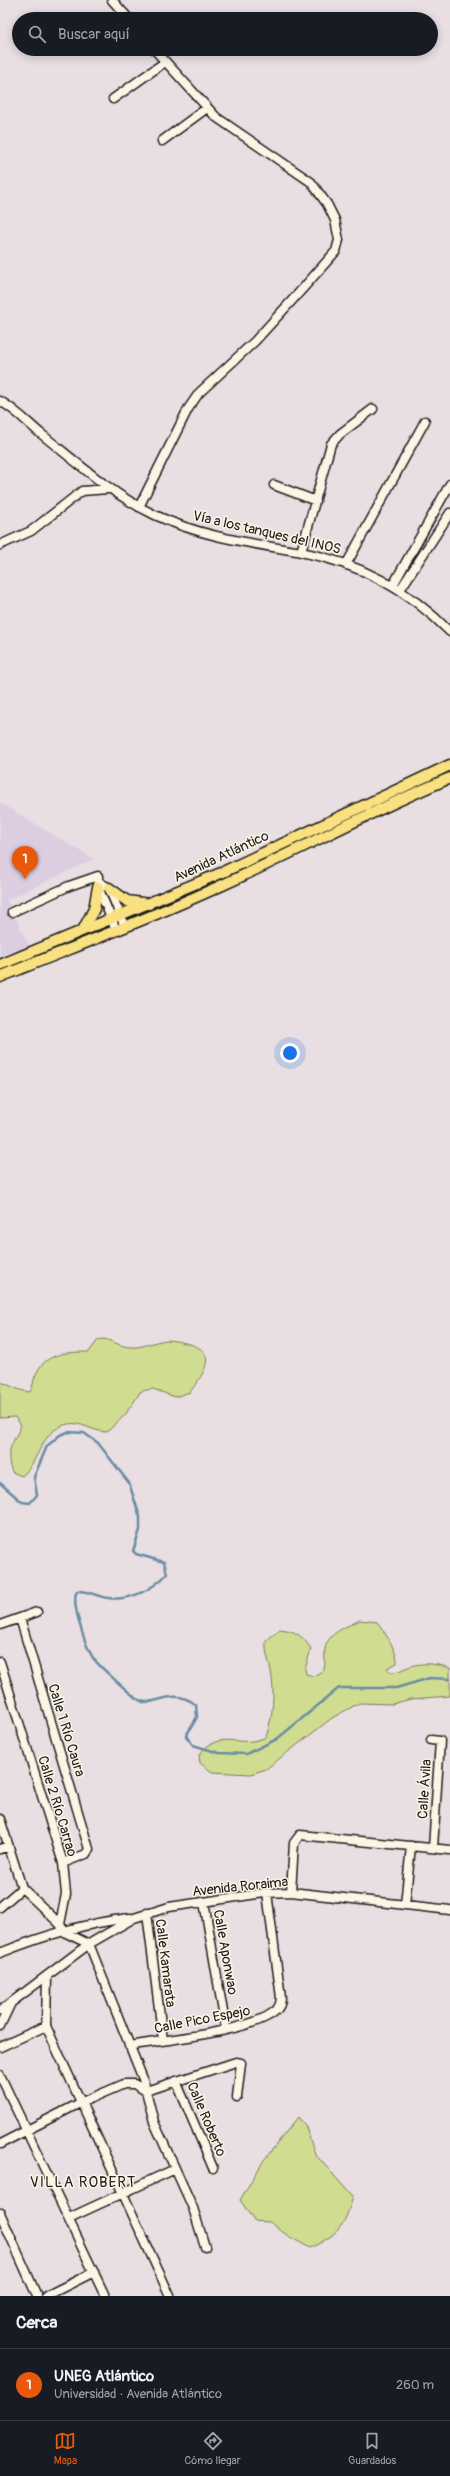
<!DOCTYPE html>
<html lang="es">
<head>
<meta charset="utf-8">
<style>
  :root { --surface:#171b24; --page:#20242c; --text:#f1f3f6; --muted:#9ea1a6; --line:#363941; --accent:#ea580c }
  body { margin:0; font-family:Pangolin,sans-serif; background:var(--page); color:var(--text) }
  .you { position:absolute; left:290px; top:1053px; width:14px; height:14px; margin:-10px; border:3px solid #fff; border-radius:50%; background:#1a73e8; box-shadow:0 0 0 6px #1a73e833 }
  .badge { display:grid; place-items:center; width:26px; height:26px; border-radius:50%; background:var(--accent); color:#fff; font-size:13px; font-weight:700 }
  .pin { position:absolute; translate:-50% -33px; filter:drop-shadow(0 1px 2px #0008) }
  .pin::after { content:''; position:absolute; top:21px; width:14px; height:12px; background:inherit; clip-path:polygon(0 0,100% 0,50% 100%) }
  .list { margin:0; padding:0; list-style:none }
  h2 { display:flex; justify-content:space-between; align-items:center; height:52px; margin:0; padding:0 16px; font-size:17px }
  h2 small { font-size:13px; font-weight:400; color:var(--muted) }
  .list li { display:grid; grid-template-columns:26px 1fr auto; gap:12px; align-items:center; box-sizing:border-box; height:72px; padding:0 16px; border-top:1px solid var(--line) }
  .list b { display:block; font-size:15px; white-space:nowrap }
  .list p { margin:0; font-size:13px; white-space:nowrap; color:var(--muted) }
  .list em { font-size:13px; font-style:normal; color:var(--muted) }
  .icon { flex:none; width:22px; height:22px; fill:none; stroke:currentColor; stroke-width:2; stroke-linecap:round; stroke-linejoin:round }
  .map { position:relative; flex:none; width:450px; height:2296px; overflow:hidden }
  .search { position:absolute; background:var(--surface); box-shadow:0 2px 10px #0003; left:12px; right:12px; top:12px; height:44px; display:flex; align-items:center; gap:10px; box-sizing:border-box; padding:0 14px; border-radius:22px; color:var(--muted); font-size:15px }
  .sheet { height:124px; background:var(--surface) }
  nav { display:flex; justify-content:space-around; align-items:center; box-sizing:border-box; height:56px; border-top:1px solid var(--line); background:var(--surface); font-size:11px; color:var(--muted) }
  nav a { display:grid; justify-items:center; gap:2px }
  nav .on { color:var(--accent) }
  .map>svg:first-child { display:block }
  .built { fill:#dccee0 }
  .green { fill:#d0dd90; stroke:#767c56 }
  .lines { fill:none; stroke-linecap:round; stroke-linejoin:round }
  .stream { stroke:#6a8da4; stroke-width:2.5 }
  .minor-casing { stroke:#1c1c1c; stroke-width:11 }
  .major-casing { stroke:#1c1c1c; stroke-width:13 }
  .minor { stroke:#fcf5e5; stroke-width:8 }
  .major { stroke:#f9e181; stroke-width:10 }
  .labels { text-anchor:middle; stroke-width:3; stroke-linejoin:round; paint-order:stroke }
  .street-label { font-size:14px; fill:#1c1c1c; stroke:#fcf5e5 }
  .neighbourhood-label { font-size:15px; letter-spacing:1px; fill:#1c1c1c; stroke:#fcf5e5 }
</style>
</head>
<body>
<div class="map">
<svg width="450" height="2296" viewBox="0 0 450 2296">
  <rect width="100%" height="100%" fill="#e9dee2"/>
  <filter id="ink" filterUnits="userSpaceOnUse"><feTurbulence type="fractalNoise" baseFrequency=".025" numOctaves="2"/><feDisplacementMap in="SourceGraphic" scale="8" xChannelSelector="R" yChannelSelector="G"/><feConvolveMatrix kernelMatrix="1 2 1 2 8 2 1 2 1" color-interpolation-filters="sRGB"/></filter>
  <g filter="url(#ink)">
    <!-- built -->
    <path class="built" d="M 0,803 L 94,859 L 7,900 L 32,952 L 0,965 Z"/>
    <!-- green -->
    <path class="green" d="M 104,1339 C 113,1341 121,1347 131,1347 C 141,1348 150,1343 161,1341 C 167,1339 178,1341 185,1343 C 220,1350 205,1372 190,1392 L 175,1397 L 153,1389 L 141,1391 L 125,1415 L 107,1432 C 93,1432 81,1421 68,1424 C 40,1430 40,1461 22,1476 L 12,1472 C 4,1450 13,1445 21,1425 L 15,1417 L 0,1418 L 0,1382 C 11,1385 18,1391 30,1392 C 34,1386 33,1378 37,1372 C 47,1352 70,1352 89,1352 L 98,1340 Z
      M 360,1620 L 377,1622 C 384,1631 398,1652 397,1663 L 387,1668 L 390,1672 C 399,1673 403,1668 411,1666 C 423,1662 439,1664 450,1668 L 450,1696 L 411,1699 L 392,1704 L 359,1703 L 332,1718 L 266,1769 L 251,1774 L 212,1772 L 200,1763 L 199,1755 C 220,1727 239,1750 266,1737 C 273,1716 275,1694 271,1671 C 269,1660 265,1653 266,1641 L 280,1629 C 296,1631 302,1635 311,1649 L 305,1669 L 306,1674 L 314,1676 L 324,1670 C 326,1662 324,1656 325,1649 C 327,1633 348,1626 360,1620 Z
      M 298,2117 L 305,2125 L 315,2154 L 353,2197 C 344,2227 339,2234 310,2248 L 288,2236 L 270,2222 L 254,2221 L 240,2200 L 264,2160 Z"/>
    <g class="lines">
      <!-- stream -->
      <path class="stream" d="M 0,1483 L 22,1502 L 30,1503 L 37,1495 L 34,1477 L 47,1446 L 60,1435 L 68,1432 L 84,1433 L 98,1443 L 129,1483 L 140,1517 L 140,1530 L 133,1551 L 136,1554 L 164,1562 L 167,1574 C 152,1590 130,1601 108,1598 C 97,1597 88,1590 77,1591 C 70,1602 86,1647 93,1658 C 98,1665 135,1699 141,1701 C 154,1707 173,1686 196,1705 L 197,1717 L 186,1736 L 193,1745 L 219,1753 L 246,1754 L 277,1739 L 339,1688 L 396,1688 L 430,1678 L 450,1679"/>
      <!-- minor casing -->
      <g class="minor-casing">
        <path id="minor" d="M 112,0 L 129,19
          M 113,99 L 165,62
          M 162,141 L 207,108
          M 0,401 C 15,409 27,422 40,433 C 78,463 111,494 155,515 C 202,537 251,543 301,552 C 359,563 409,590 450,632
          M 274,485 L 316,501
          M 139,507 L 188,409 L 199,393 L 255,341 L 297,295 L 336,251 L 339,240 L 335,220 L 327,204 L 311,182 L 216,117 L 154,49
          M 0,545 L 31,531 L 82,491 L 108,489
          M 301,552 L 331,444 L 340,434 L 373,409
          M 346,565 L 425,421
          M 393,585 L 450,484
          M 400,590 L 450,513
          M 99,882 L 109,888 L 125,927
          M 12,912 L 69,886 L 98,876 L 98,887 L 116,930
          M 20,1618 L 89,1849 L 86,1854 L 63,1863
          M 0,1625 L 37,1612
          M 0,1662 L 63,1863 L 66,1894 L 60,1924 L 64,1932 L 89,1944
          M 431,1740 L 440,1741 L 433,1848
          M 0,1819 L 22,1888
          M 0,1849 L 8,1846
          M 291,1892 L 294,1843 L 300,1835 L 450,1850
          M 204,1902 L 226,2029
          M 405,1905 L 411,1846
          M 0,1907 L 22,1888 L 60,1924
          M 147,1913 L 163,2040
          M 89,1944 L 143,2079 L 154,2122 L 193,2208 L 205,2247
          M 0,1953 C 42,1936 85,1923 130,1918
          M 47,1976 L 46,2026 L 170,2296
          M 0,2011 L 89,1944 L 134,1918 L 169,1907 L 264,1893 L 291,1892 L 450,1910
          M 0,2026 L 11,2003
          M 129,2046 C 160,2040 261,2031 278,2008 C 282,2003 281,1996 280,1990 L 267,1893
          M 0,2047 L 46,2026
          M 0,2075 L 105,2296
          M 176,2081 L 213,2168
          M 146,2091 L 236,2062 L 241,2063 L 237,2097
          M 0,2144 L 80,2103 L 124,2084 L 134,2084 L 146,2091
          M 0,2213 L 37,2296
          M 69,2218 L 175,2169
          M 46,2296 L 94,2272"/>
      </g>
      <!-- major casing -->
      <g class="major-casing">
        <path id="major" d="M 109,888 L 127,901 L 149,904
          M 83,930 L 94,909 L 98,887
          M 0,965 L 221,873 L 450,765
          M 0,977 C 76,946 154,917 229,882 C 303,848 375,809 450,778"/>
      </g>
      <!-- minor -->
      <use href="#minor" class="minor"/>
      <!-- major -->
      <use href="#major" class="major"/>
    </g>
  </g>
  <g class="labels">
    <!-- street labels -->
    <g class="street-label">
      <text transform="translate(267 532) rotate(13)" y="5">Vía a los tanques del INOS</text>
      <text transform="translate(221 856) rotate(-25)" y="5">Avenida Atlántico</text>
      <text transform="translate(67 1730) rotate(73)" y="5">Calle 1 Río Caura</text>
      <text transform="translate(424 1789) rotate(-86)" y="5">Calle Ávila</text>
      <text transform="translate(58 1806) rotate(73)" y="5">Calle 2 Río Carrao</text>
      <text transform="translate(240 1886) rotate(-6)" y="5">Avenida Roraima</text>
      <text transform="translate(226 1952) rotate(80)" y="5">Calle Aponwao</text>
      <text transform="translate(166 1963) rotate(83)" y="5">Calle Kamarata</text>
      <text transform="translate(202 2019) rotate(-11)" y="5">Calle Pico Espejo</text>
      <text transform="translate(207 2119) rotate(67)" y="5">Calle Roberto</text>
    </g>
    <!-- neighbourhood labels -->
    <g class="neighbourhood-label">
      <text x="83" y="2187">VILLA ROBERT</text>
    </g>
  </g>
</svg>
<div class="you"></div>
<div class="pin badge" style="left:25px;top:879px">1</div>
<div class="search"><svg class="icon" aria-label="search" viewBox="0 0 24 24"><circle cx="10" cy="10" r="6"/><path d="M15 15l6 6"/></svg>Buscar aquí</div>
</div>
<section class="sheet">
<h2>Cerca<small></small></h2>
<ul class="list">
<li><span class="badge">1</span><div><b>UNEG Atlántico</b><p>Universidad · Avenida Atlántico</p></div><em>260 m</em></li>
</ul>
</section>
<nav>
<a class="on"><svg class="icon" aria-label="map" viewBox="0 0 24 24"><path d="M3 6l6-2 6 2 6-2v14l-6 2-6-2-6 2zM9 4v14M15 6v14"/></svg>Mapa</a>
<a><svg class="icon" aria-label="directions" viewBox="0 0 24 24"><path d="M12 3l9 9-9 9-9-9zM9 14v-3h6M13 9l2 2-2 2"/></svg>Cómo llegar</a>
<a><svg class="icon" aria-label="saved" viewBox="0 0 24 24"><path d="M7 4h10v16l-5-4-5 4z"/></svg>Guardados</a>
</nav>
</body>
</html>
